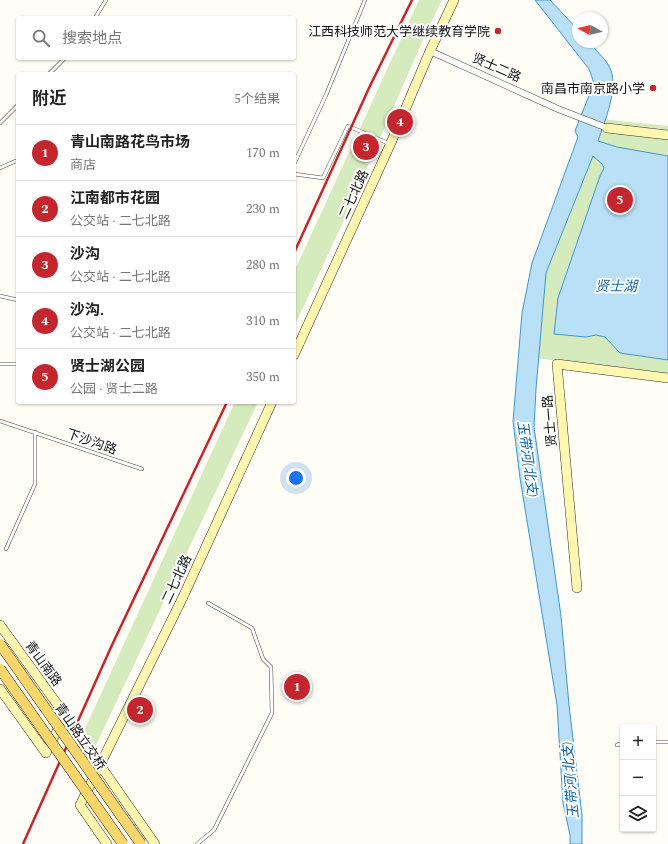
<!DOCTYPE html>
<html lang="zh">
<head>
<meta charset="utf-8">
<style>
  :root { --surface:#fff; --page:#f2f2f2; --text:#222; --muted:#767676; --line:#e0e0e0; --accent:#c4262e }
  body { margin:0; font-family:Spectral,"Noto Sans SC",serif; background:var(--page); color:var(--text) }
  .controls { position:absolute; right:12px; bottom:12px; display:grid; overflow:hidden; border-radius:4px; box-shadow:0 1px 3px #0004 }
  .controls button { width:36px; height:36px; display:grid; place-items:center; padding:0; border:0; border-bottom:1px solid var(--line); background:var(--surface); color:var(--text); font:20px sans-serif }
  .compass { position:absolute; left:572px; top:12px; width:36px; height:36px; border-radius:50%; background:var(--surface); box-shadow:0 1px 3px #0004; rotate:278deg }
  .you { position:absolute; left:296px; top:478px; width:14px; height:14px; margin:-10px; border:3px solid #fff; border-radius:50%; background:#1a73e8; box-shadow:0 0 0 6px #1a73e833 }
  .badge { display:grid; place-items:center; width:26px; height:26px; border-radius:50%; background:var(--accent); color:#fff; font-size:13px; font-weight:700 }
  .pin { position:absolute; translate:-50% -50%; border:2px solid #fff; box-shadow:0 1px 4px #0006 }
  .list { margin:0; padding:0; list-style:none }
  h2 { display:flex; justify-content:space-between; align-items:center; height:52px; margin:0; padding:0 16px; font-size:17px }
  h2 small { font-size:13px; font-weight:400; color:var(--muted) }
  .list li { display:grid; grid-template-columns:26px 1fr auto; gap:12px; align-items:center; box-sizing:border-box; height:56px; padding:0 16px; border-top:1px solid var(--line) }
  .list b { display:block; font-size:15px; white-space:nowrap }
  .list p { margin:0; font-size:13px; white-space:nowrap; color:var(--muted) }
  .list em { font-size:13px; font-style:normal; color:var(--muted) }
  .icon { flex:none; width:22px; height:22px; fill:none; stroke:currentColor; stroke-width:2; stroke-linecap:round; stroke-linejoin:round }
  .map { position:relative; flex:none; width:668px; height:844px; overflow:hidden }
  .search { position:absolute; background:var(--surface); box-shadow:0 1px 3px #0004; left:16px; top:16px; width:280px; height:44px; display:flex; align-items:center; gap:10px; box-sizing:border-box; padding:0 14px; border-radius:4px; color:var(--muted); font-size:15px }
  .panel { position:absolute; background:var(--surface); box-shadow:0 1px 3px #0004; left:16px; top:72px; width:280px; height:332px; border-radius:4px }
  .map>svg:first-child { display:block }
  .green { fill:#d5ebbd }
  .water { fill:#b9e0f7; stroke:#3f96cf }
  .lines { fill:none; stroke-linecap:round; stroke-linejoin:round }
  .lane-casing { stroke:#444; stroke-width:4 }
  .street-casing { stroke:#444; stroke-width:7 }
  .secondary-casing { stroke:#333; stroke-width:10 }
  .lane { stroke:#fff; stroke-width:3 }
  .street { stroke:#fff; stroke-width:6 }
  .secondary { stroke:#fff6b0; stroke-width:9 }
  .rail { stroke:#c4262e; stroke-width:2.5 }
  .primary-bridge-casing { stroke:#222; stroke-width:11; stroke-linecap:butt }
  .primary-bridge { stroke:#f9d66b; stroke-width:10 }
  .poi-dot { fill:#c4262e; stroke:#fff; stroke-width:1.5 }
  .labels { text-anchor:middle; stroke-width:4; stroke-linejoin:round; paint-order:stroke }
  .poi-label { font-size:13px; fill:#111; stroke:#fff; text-anchor:end }
  .street-label { font-size:13px; fill:#111; stroke:#fff }
  .water-label { font-size:14px; font-style:italic; fill:#1768a6; stroke:#fff }
</style>
</head>
<body>
<div class="map">
<svg width="668" height="844" viewBox="0 0 668 844">
  <rect width="100%" height="100%" fill="#fffdf5"/>
  <!-- green -->
  <path class="green" d="M 419,0 L 442,0 L 426,33 L 344,220 L 294,327 L 294,272 Z
    M 601,119 L 668,126 L 668,375 L 536,358 L 545,273 Z
    M 235,402 L 258,402 L 89,760 L 78,744 Z"/>
  <!-- water -->
  <path class="water" d="M 535,0 L 550,0 L 578,30 L 578,42 L 589,42 C 594,49 605,58 609,66 C 620,86 605,120 598,141 L 617,147 L 668,156 L 668,360 L 620,353 L 605,337 L 596,335 L 586,337 L 554,334 L 558,298 L 600,176 L 604,168 L 602,164 L 593,156 L 546,273 L 536,389 L 534,427 L 561,616 L 569,705 L 582,815 L 582,844 L 570,844 L 570,835 L 563,803 L 557,705 L 520,478 L 513,421 L 522,313 L 532,263 L 578,137 L 575,131 L 594,83 L 589,69 Z"/>
  <g class="lines">
    <!-- lane casing -->
    <g class="lane-casing">
      <path id="lane" d="M 95,18 L 106,0
        M 49,74 L 65,58
        M 0,123 L 18,105
        M 294,164 L 326,95 L 365,0
        M 0,168 L 18,160
        M 294,174 L 323,178 L 348,126 L 390,144
        M 0,296 L 18,300
        M 0,364 L 18,364
        M 0,421 L 142,469
        M 6,549 L 35,484 L 35,432
        M 653,742 L 668,742
        M 617,745 L 623,743
        M 197,844 L 214,830 L 272,713 L 271,667 L 263,659 L 252,628 L 208,603"/>
    </g>
    <!-- street casing -->
    <g class="street-casing">
      <path id="street" d="M 430,51 L 558,109 L 607,128"/>
    </g>
    <!-- secondary casing -->
    <g class="secondary-casing">
      <path id="secondary" d="M 607,128 L 668,135
        M 294,355 L 390,145 L 430,51 L 454,0
        M 577,588 L 557,364 L 668,378
        M 0,625 L 65,715 L 46,753 L 0,689
        M 100,765 L 183,597 L 272,402
        M 107,844 L 80,805 L 100,765 L 155,844"/>
    </g>
    <!-- lane -->
    <use href="#lane" class="lane"/>
    <!-- street -->
    <use href="#street" class="street"/>
    <!-- secondary -->
    <use href="#secondary" class="secondary"/>
    <!-- rail -->
    <path class="rail" d="M 294,253 L 369,88 L 412,0
      M 23,844 L 112,645 L 227,402"/>
    <!-- primary-bridge casing -->
    <g class="primary-bridge-casing">
      <path id="primary-bridge" d="M 0,644 L 141,844
        M 0,669 L 123,844"/>
    </g>
    <!-- primary-bridge -->
    <use href="#primary-bridge" class="primary-bridge"/>
  </g>
  <!-- markers -->
  <g class="poi-dot">
    <circle cx="498" cy="31" r="4"/>
    <circle cx="653" cy="88" r="4"/>
  </g>
  <g class="labels">
    <!-- poi labels -->
    <g class="poi-label">
      <text x="490" y="36">江西科技师范大学继续教育学院</text>
      <text x="645" y="93">南昌市南京路小学</text>
    </g>
    <!-- street labels -->
    <g class="street-label">
      <text transform="translate(497 67) rotate(24)" y="5">贤士二路</text>
      <text transform="translate(353 194) rotate(-65)" y="5">二七北路</text>
      <text transform="translate(549 421) rotate(-95)" y="5">贤士一路</text>
      <text transform="translate(92 441) rotate(19)" y="5">下沙沟路</text>
      <text transform="translate(176 579) rotate(-65)" y="5">二七北路</text>
      <text transform="translate(44 663) rotate(54)" y="5">青山南路</text>
      <text transform="translate(81 736) rotate(55)" y="5">青山路立交桥</text>
    </g>
    <!-- water labels -->
    <g class="water-label">
      <text x="616" y="291">贤士湖</text>
      <text transform="translate(528 459) rotate(82)" y="5">玉带河(北支)</text>
      <text transform="translate(570 780) rotate(-95)" y="5">玉带河(北支)</text>
    </g>
  </g>
</svg>
<div class="controls">
<button>+</button>
<button>−</button>
<button><svg class="icon" aria-label="layers" viewBox="0 0 24 24"><path d="M12 4l9 5-9 5-9-5zM3 14l9 5 9-5"/></svg></button>
</div>
<svg class="compass" viewBox="-18 -18 36 36"><path d="M0-13l5 13h-10z" fill="#e53935"/><path d="M0 13l5-13h-10z" fill="#767676"/></svg>
<div class="you"></div>
<div class="pin badge" style="left:297px;top:687px">1</div>
<div class="pin badge" style="left:140px;top:710px">2</div>
<div class="pin badge" style="left:366px;top:147px">3</div>
<div class="pin badge" style="left:400px;top:122px">4</div>
<div class="pin badge" style="left:620px;top:200px">5</div>
<div class="search"><svg class="icon" aria-label="search" viewBox="0 0 24 24"><circle cx="10" cy="10" r="6"/><path d="M15 15l6 6"/></svg>搜索地点</div>
<section class="panel">
<h2>附近<small>5个结果</small></h2>
<ul class="list">
<li><span class="badge">1</span><div><b>青山南路花鸟市场</b><p>商店</p></div><em>170 m</em></li>
<li><span class="badge">2</span><div><b>江南都市花园</b><p>公交站 · 二七北路</p></div><em>230 m</em></li>
<li><span class="badge">3</span><div><b>沙沟</b><p>公交站 · 二七北路</p></div><em>280 m</em></li>
<li><span class="badge">4</span><div><b>沙沟.</b><p>公交站 · 二七北路</p></div><em>310 m</em></li>
<li><span class="badge">5</span><div><b>贤士湖公园</b><p>公园 · 贤士二路</p></div><em>350 m</em></li>
</ul>
</section>
</div>
</body>
</html>
